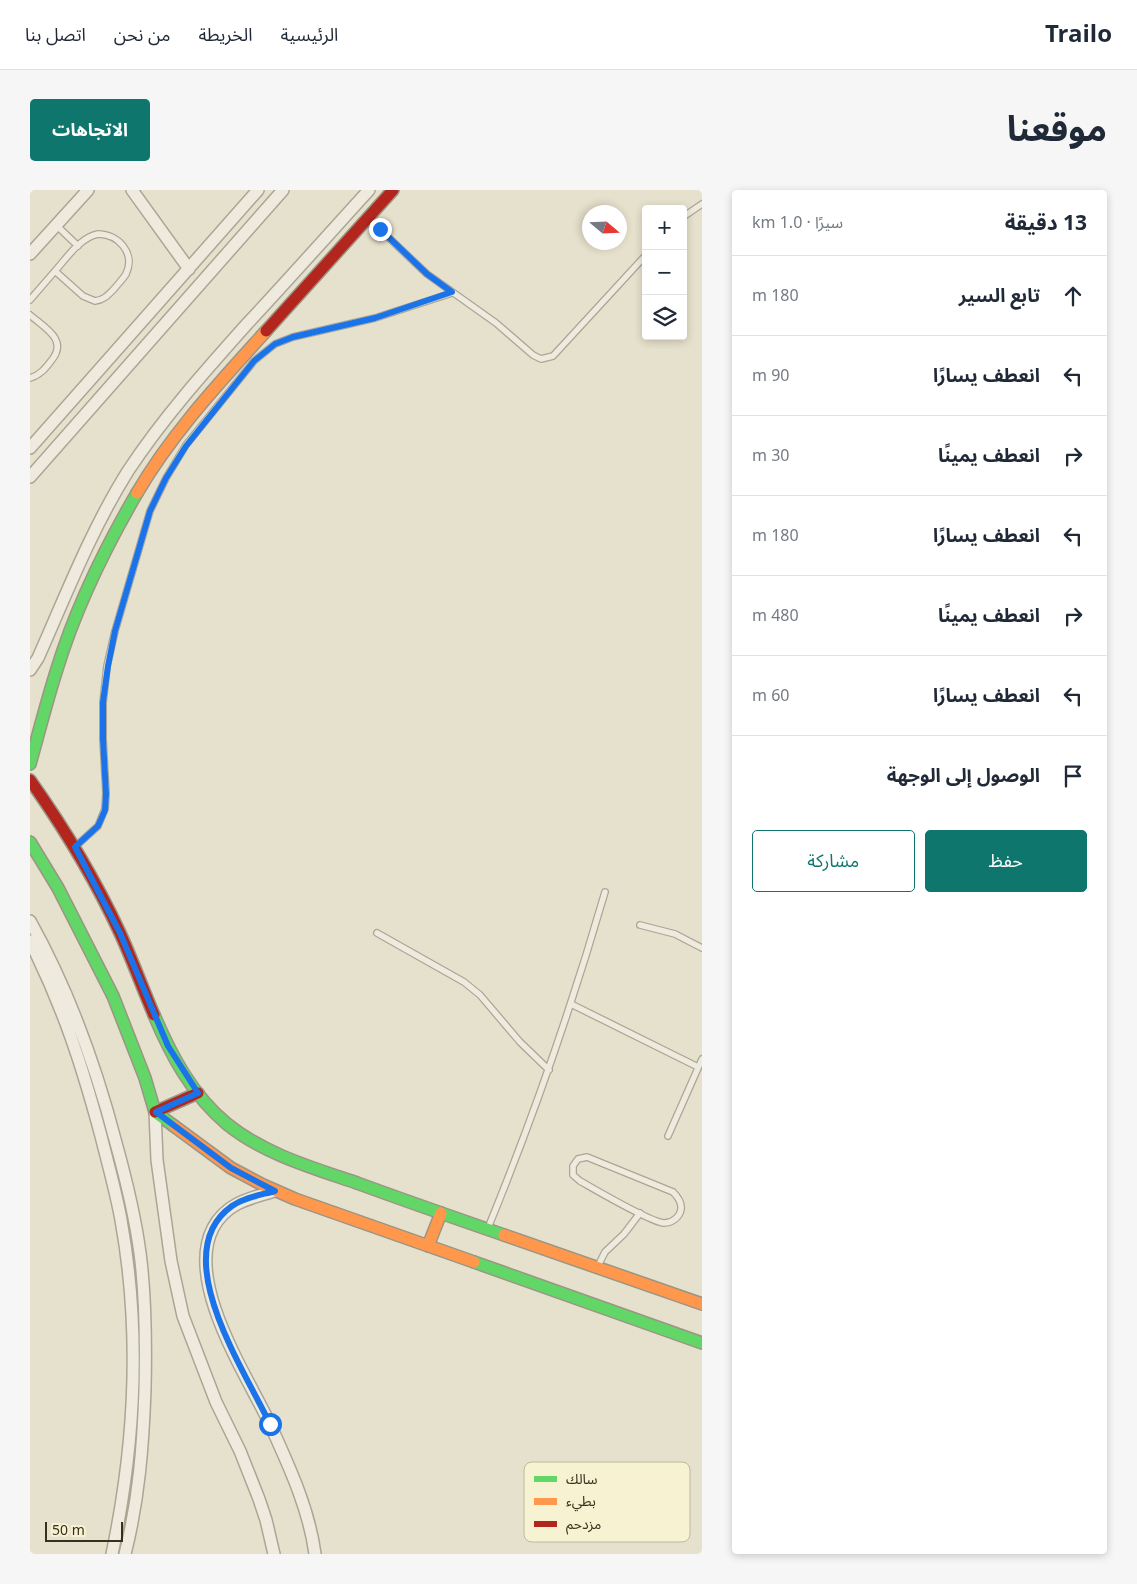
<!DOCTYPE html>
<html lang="ar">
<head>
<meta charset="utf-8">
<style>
  :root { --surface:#fff; --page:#f6f6f7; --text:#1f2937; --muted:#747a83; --line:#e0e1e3; --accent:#0f766e }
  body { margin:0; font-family:Georgia,"Noto Sans Arabic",serif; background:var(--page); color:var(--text); direction:rtl }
  .controls { position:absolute; right:15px; top:15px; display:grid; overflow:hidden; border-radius:5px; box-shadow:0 2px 8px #0003 }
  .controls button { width:45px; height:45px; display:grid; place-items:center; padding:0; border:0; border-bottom:1px solid var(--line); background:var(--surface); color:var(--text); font:25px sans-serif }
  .compass { position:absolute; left:552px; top:15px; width:45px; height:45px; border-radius:50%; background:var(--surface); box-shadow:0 2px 8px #0003; rotate:109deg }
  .scale { position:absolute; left:15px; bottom:12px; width:78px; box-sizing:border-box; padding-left:5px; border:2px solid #3a2f1d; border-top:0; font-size:14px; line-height:18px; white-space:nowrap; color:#3a2f1d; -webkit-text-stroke:4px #f7f2d1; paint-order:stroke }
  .stop { position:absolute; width:15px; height:15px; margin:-11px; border:4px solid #1a73e8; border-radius:50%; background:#fff }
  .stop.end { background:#1a73e8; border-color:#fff; box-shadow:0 1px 5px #0008 }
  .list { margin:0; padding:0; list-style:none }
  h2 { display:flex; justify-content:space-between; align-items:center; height:65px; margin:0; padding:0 20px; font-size:21px }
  h2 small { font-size:16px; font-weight:400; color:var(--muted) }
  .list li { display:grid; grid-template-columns:32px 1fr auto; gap:15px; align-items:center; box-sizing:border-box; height:80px; padding:0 20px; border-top:1px solid var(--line) }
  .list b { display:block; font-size:19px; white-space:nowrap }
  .list em { font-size:16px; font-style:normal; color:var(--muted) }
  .actions { display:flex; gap:10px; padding:15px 20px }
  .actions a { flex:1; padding:11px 0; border:1px solid var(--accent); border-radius:5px; text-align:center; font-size:18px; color:var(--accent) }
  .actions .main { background:var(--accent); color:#fff }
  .icon { flex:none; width:28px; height:28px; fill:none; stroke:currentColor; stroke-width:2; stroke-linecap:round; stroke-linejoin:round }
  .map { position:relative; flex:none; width:672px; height:1364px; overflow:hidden; direction:ltr; border-radius:5px }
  header { display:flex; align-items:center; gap:30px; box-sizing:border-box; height:70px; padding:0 25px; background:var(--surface); border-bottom:1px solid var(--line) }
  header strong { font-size:24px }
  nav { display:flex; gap:28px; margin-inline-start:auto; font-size:18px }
  .intro { display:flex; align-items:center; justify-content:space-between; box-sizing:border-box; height:120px; padding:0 30px }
  h1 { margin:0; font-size:35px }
  .button { padding:12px 22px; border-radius:5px; background:var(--accent); color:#fff; font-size:18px; font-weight:700 }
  main { display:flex; gap:30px; padding:0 30px }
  aside { flex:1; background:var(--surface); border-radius:5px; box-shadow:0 2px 8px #0003 }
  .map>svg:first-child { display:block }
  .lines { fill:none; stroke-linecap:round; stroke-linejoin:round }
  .lane-casing { stroke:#aba596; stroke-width:8 }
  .street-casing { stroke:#aba596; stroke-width:14 }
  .fast-casing { stroke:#9b9585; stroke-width:14 }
  .slow-casing { stroke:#9b9585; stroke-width:14 }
  .jam-casing { stroke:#9b9585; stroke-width:14 }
  .lane { stroke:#eeebde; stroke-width:5.5 }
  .street { stroke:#eeebde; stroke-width:11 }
  .fast { stroke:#63d668; stroke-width:11 }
  .slow { stroke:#ff974d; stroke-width:11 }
  .jam { stroke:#b3261e; stroke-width:11 }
  .route { stroke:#1a73e8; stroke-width:6 }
  .key { fill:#f7f2d1; stroke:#beb89b; stroke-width:1 }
  .key-label { font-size:14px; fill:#3a2f1d }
</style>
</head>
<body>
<header>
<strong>Trailo</strong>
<nav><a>الرئيسية</a><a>الخريطة</a><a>من نحن</a><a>اتصل بنا</a></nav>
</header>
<div class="intro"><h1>موقعنا</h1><a class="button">الاتجاهات</a></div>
<main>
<aside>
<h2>13 دقيقة<small>سيرًا · 1.0 km</small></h2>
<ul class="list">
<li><svg class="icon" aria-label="ahead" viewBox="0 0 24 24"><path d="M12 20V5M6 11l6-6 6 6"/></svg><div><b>تابع السير</b></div><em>180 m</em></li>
<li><svg class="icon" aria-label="left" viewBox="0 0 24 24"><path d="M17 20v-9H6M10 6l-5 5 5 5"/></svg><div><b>انعطف يسارًا</b></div><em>90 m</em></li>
<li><svg class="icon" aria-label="right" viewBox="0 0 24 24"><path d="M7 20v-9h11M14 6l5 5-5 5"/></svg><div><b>انعطف يمينًا</b></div><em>30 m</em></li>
<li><svg class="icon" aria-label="left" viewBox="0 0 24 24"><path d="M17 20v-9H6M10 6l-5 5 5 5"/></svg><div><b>انعطف يسارًا</b></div><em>180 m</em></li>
<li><svg class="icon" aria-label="right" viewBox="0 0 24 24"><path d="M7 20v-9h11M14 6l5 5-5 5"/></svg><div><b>انعطف يمينًا</b></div><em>480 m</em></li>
<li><svg class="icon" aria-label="left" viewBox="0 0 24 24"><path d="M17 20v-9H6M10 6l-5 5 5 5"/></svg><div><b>انعطف يسارًا</b></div><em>60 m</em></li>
<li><svg class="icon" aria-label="arrive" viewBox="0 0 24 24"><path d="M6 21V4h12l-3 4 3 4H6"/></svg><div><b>الوصول إلى الوجهة</b></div></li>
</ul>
<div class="actions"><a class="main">حفظ</a><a>مشاركة</a></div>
</aside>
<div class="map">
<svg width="672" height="1364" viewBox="0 0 672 1364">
  <rect width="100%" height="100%" fill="#e6e1cc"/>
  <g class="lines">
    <!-- lane casing -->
    <g class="lane-casing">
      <path id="lane" d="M 653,27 L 672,14
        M 339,29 L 397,84 L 466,133 L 503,165 L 511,169 L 523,166 L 616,65
        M 26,35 L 48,56
        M 68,44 C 88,44 106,63 96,84 C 93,89 88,94 84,99 C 78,105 74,110 65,111 L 53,106 L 25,81 C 37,68 49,48 68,44 Z
        M 0,110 L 25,81
        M 0,125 C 15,138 39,150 21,171 C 15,179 10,185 0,188
        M 46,656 L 68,636 L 75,619 L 76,603 L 73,549 L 73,513 L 77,476 L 85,441 L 120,321 L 136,288 L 156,255 L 224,171 L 245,154 L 263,147 L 345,128 L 422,103
        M 610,735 L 645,744 L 672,758
        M 347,743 L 434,792 L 450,805 L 490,852 L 519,880
        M 541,814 L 668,877
        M 638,946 L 672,869
        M 557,967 L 643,1002 C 648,1007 652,1012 651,1019 C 650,1027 642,1033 634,1033 C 620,1032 566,1000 550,991 L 543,985 L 543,976 L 548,969 Z
        M 458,1038 C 503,928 542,816 575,702
        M 568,1076 L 575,1062 L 594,1044 L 610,1023"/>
    </g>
    <!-- street casing -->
    <g class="street-casing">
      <path id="street" d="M 102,0 L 159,79
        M 0,64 L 58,0
        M 0,258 L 228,0
        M 0,287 L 253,0
        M 0,480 L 8,468 C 36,405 61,340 98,281 C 133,228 175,181 217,134 C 258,90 298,45 339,0
        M 0,731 C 39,801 66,876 86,953 C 96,989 105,1026 110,1063 C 116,1108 116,1154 115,1199 C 113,1256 109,1309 95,1364
        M 0,751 C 33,817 52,875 71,946 C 78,974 86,1002 91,1030 C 111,1141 105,1255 82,1364
        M 125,922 L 127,970 L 141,1071 L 153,1126 L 186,1212 L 210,1261 L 229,1309 L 236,1330 L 244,1364
        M 245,1001 C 220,1008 196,1013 183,1038 C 155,1092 216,1184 239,1232 C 258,1274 279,1318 285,1364"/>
    </g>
    <!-- fast casing -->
    <g class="fast-casing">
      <path id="fast" d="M 0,574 C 9,542 17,510 27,479 C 46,417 75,358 107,303
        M 0,652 L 28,698 L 83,806 L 115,888 L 125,922 L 144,936
        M 124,825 C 141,865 162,905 197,934 C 234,964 283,978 327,993 C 376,1011 425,1028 474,1045
        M 444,1072 L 672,1153"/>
    </g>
    <!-- slow casing -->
    <g class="slow-casing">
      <path id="slow" d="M 107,303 C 142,243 190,192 236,141
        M 144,936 L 201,978 L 233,995 L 265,1009 L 444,1072
        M 474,1045 L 672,1114
        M 398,1056 L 411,1023"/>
    </g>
    <!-- jam casing -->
    <g class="jam-casing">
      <path id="jam" d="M 236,141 L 363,0
        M 0,590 C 34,638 65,689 90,743 C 102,769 112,797 124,825
        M 125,922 L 168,903"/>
    </g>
    <!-- lane -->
    <use href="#lane" class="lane"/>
    <!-- street -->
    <use href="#street" class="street"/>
    <!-- fast -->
    <use href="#fast" class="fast"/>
    <!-- slow -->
    <use href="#slow" class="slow"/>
    <!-- jam -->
    <use href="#jam" class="jam"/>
  </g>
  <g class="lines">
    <!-- route -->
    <path class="route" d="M 240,1234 C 215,1181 135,1063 202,1016 C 215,1007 231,1005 245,1001 L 201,978 L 126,922 L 168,903 L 138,856 L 90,743 L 45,657 L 68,636 L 75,620 L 76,604 L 73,549 L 73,512 L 78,476 L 85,441 L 120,321 L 136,288 L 156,256 L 224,171 L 245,154 L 263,147 L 345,128 L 422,102 L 397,84 L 350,39"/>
  </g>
  <!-- legend -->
  <rect x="494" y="1272" width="166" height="80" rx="8" class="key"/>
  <rect x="504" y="1286" width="23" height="6" fill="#63d668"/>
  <rect x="504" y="1308" width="23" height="7" fill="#ff974d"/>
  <rect x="504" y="1331" width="23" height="6" fill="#b3261e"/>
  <g class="key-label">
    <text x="536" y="1294">سالك</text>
    <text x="536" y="1316">بطيء</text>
    <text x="536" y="1339">مزدحم</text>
  </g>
</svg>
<div class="controls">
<button>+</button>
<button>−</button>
<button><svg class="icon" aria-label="layers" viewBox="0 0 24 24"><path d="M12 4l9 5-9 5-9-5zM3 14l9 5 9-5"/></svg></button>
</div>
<svg class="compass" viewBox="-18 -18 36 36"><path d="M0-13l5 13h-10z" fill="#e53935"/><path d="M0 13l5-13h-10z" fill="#747a83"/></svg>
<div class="scale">50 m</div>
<div class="stop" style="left:240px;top:1234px"></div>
<div class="stop end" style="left:350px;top:39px"></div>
</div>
</main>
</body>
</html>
